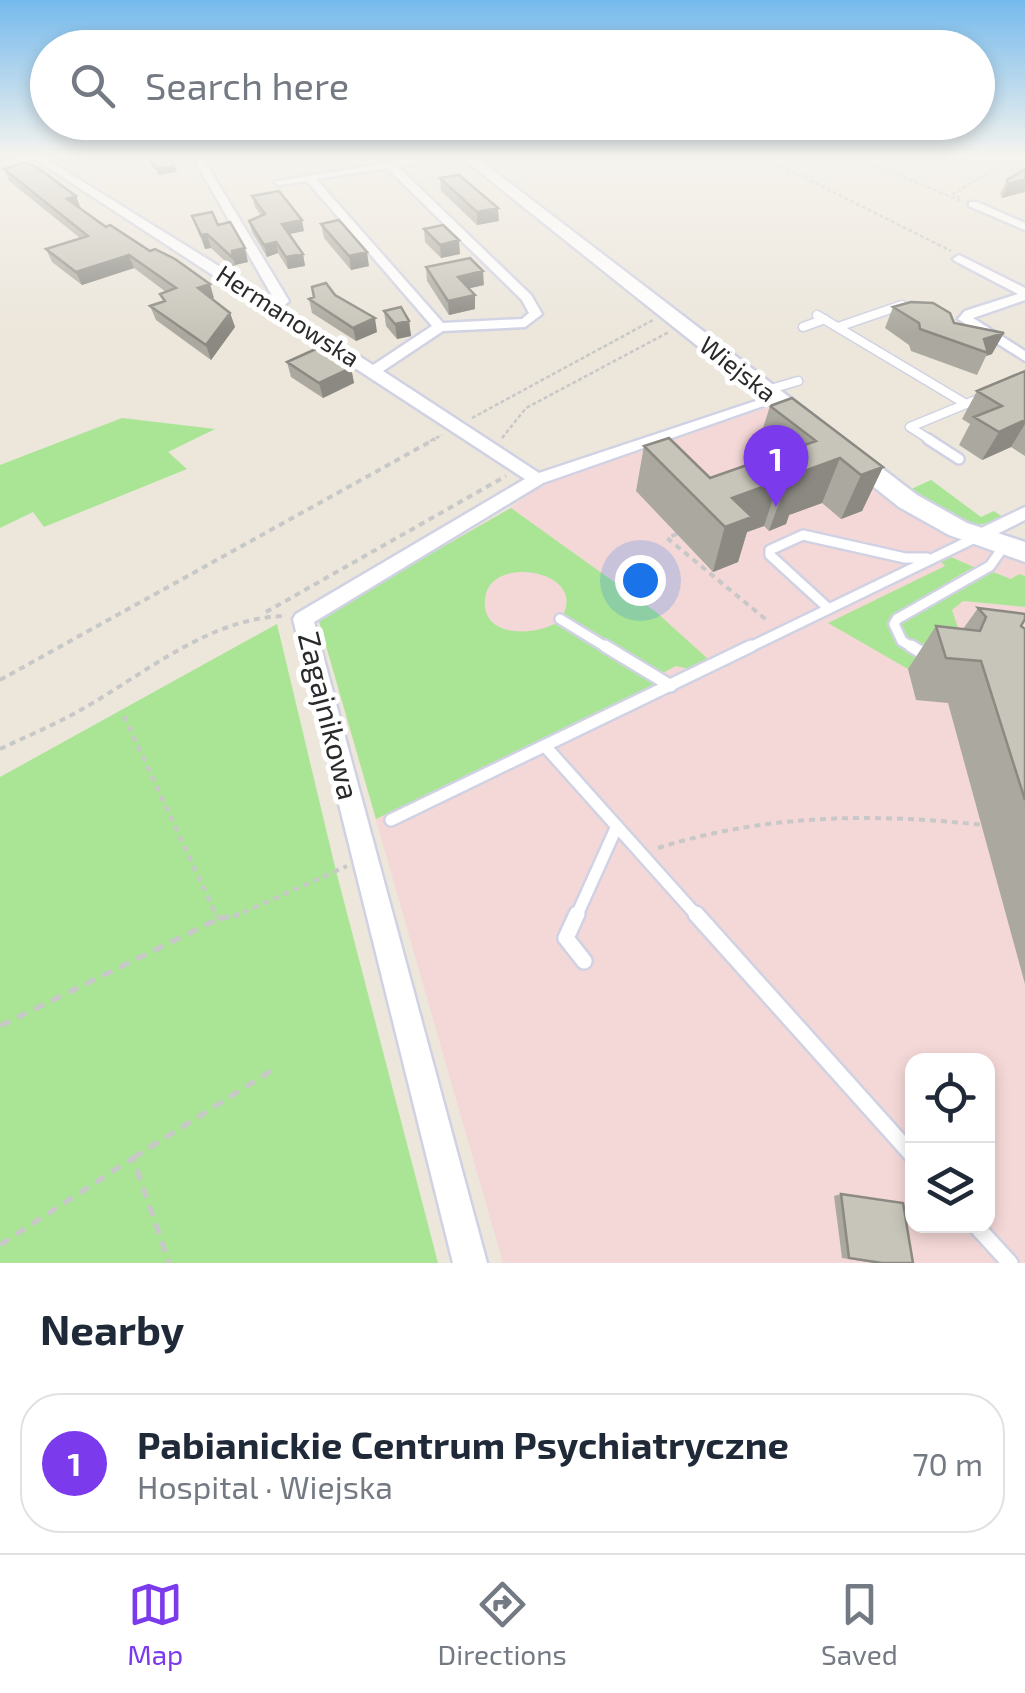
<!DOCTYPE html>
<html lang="en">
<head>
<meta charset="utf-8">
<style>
  :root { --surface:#fff; --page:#f2f2f3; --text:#1f2937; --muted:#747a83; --line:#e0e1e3; --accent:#7c3aed }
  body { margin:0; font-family:"Exo 2",sans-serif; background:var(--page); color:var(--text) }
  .controls { position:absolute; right:30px; bottom:30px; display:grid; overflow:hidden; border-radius:20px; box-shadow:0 5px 15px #0003 }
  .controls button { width:90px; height:90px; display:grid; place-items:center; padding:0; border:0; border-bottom:2px solid var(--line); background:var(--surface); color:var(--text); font:50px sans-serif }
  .you { position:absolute; left:640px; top:580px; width:35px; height:35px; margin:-25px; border:8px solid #fff; border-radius:50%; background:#1a73e8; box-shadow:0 0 0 15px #1a73e833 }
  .badge { display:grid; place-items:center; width:65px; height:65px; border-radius:50%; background:var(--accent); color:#fff; font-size:32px; font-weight:700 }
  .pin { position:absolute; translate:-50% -82px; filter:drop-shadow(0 2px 5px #0008) }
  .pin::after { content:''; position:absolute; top:52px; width:35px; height:30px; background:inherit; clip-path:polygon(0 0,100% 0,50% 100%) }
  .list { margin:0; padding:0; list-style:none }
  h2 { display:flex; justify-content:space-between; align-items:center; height:130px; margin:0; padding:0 40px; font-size:42px }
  h2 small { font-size:32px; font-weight:400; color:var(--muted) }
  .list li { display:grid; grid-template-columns:65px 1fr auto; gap:30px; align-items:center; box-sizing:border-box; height:140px; margin:0 20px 20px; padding:0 20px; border:2px solid var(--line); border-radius:40px }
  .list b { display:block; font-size:38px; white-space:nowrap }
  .list p { margin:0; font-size:32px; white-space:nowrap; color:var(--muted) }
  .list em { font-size:32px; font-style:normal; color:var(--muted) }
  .icon { flex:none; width:55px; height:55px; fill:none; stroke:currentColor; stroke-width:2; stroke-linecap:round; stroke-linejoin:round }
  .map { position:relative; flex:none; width:1025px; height:1263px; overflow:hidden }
  .search { position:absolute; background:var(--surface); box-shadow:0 5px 15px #0003; left:30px; right:30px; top:30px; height:110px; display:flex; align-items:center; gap:25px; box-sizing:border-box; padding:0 35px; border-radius:55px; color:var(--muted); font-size:38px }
  .sheet { height:290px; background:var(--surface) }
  nav { display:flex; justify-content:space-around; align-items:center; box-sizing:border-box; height:140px; border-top:2px solid var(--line); background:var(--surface); font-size:28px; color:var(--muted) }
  nav a { display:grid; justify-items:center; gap:5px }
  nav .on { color:var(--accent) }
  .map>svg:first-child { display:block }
  .medical { fill:#f4d8d7; fill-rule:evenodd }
  .green { fill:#aae595 }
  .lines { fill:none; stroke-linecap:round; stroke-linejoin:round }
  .lane-far3-casing { stroke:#d0d2e3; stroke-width:11 }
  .lane-far2-casing { stroke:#d0d2e3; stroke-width:14 }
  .lane-far1-casing { stroke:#d0d2e3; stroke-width:16 }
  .lane-casing { stroke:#d0d2e3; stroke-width:20 }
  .street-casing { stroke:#d0d2e3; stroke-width:5 }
  .secondary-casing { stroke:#d0d2e3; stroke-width:5 }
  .path-far2 { stroke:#c8c8c8; stroke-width:2.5; stroke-dasharray:4 2.5; stroke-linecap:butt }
  .path-far1 { stroke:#c8c8c8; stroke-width:4; stroke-dasharray:6 5; stroke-linecap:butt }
  .path { stroke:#c8c8c8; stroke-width:5; stroke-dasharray:11 8; stroke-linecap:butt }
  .lane-far3 { stroke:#fff; stroke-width:8 }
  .lane-far2 { stroke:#fff; stroke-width:9 }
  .lane-far1 { stroke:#fff; stroke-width:11 }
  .lane { stroke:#fff; stroke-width:15 }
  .street { fill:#fff; fill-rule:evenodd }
  .secondary { fill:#fff; fill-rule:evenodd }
  .wall { fill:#aba99f }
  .shaded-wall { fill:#8b8982 }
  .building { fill:#c7c4b9; stroke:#8b8982; stroke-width:2.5 }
  .labels { text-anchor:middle; stroke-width:10; stroke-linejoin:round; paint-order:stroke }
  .far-street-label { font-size:25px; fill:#2a2a2a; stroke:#fff }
  .street-label { font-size:30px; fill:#2a2a2a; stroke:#fff }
</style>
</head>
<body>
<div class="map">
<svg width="1025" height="1263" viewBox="0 0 1025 1263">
  <rect width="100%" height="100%" fill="#ece6db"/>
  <!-- medical -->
  <path class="medical" d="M 772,406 L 937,528 L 983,550 L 1025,560 L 1025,1263 L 503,1263 L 318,618 L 510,508 L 548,480 ZM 912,1060 L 988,1060 L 988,1226 L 912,1226 Z"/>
  <!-- green -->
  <path class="green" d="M 803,385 L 981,517 L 994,511 L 1003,517 C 964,538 942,511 909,490 L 931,480 Z
    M 122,418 L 215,429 L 168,452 L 187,469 L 44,527 L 33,512 L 0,528 L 0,465 Z
    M 511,508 L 656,612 L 708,659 L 689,669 L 676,666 L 659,675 L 562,617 C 589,570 489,553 485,599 C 481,639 536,636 558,622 L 659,684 L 376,819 L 318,618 Z
    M 951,557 L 974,567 L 951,580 L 961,590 L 993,572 L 1011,579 L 1019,574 L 1025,576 L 1025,607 L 963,601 L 952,610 L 958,628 L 1025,635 L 908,669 L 828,623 L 945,566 L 941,562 Z
    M 277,624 L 336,871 L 438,1263 L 0,1263 L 0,777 Z"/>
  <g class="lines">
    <!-- lane-far3 casing -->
    <g class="lane-far3-casing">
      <path id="lane-far3" d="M 817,315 L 966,404
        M 803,327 L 825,319
        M 838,327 L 902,305
        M 767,390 L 798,381
        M 932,441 L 910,427 L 983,397"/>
    </g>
    <!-- lane-far2 casing -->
    <g class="lane-far2-casing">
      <path id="lane-far2" d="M 928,439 L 959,459
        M 829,609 L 770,555 L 770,550 L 803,535 L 905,558 L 927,558
        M 560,619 L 609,649
        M 746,649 L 975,538
        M 915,649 L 902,641 L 894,624 L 897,619 L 990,566 L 1004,546"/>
    </g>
    <!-- lane-far1 casing -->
    <g class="lane-far1-casing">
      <path id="lane-far1" d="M 605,646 L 671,686
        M 911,646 L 929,657
        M 545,746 L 698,917
        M 391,820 L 751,646
        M 576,917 L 617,826"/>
    </g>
    <!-- lane casing -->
    <g class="lane-casing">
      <path id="lane" d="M 577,914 L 566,938 L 584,961
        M 696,914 L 912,1155
        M 976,1226 L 1010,1263"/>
    </g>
    <!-- street casing -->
    <g class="street-casing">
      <path id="street" d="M 32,157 L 43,157 L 275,301 L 193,157 L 202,157 L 289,301 L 283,307 L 373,365 L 432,326 L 307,181 L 279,185 L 274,182 L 422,157 L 441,157 L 397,166 L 531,295 L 542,314 L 525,327 L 443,331 L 383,371 L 539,473 L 771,396 L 776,395 L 783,399 L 543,483 L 314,622 L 487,1263 L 453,1263 L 293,619 L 296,614 L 525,479 ZM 387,168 L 522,300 L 529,313 L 522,319 L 443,323 L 316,179 Z
        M 969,202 L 977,202 L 1025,223 L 1025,230 L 969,206 Z
        M 959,255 L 1025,288 L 1025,300 L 973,318 L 1025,351 L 1025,361 L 958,319 L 965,311 L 1018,294 L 955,261 L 953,259 Z
        M 1025,507 L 1025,520 L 983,541 L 977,543 L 968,537 L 971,533 Z"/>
    </g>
    <!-- secondary casing -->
    <g class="secondary-casing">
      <path id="secondary" d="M 461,157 L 476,157 L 917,495 L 967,523 L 1025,542 L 1025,562 L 949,535 L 899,507 Z"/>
    </g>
    <!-- path-far2 -->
    <path class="path-far2" d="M 763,157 L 951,251
      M 855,157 L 961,201
      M 0,161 L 19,157
      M 960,198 L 953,194 L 996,168 L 1025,170
      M 472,418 L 653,320
      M 502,438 L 526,408 L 669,332
      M 430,441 L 442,435"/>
    <!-- path-far1 -->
    <path class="path-far1" d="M 677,534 L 667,538 L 769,622
      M 266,612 L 506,476
      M 0,680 L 435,439
      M 124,716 L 217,917
      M 0,749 C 25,737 52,726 77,712 C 141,677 207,618 284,616
      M 658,848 C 766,814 873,813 984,825
      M 233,917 L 347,866"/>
    <!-- path -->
    <path class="path" d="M 218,919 L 239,914
      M 0,1026 L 218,919 L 216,914
      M 133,1158 L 277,1067
      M 0,1245 L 133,1158 L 169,1263"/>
    <!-- lane-far3 -->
    <use href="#lane-far3" class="lane-far3"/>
    <!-- lane-far2 -->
    <use href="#lane-far2" class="lane-far2"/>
    <!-- lane-far1 -->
    <use href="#lane-far1" class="lane-far1"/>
    <!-- lane -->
    <use href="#lane" class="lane"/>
    <!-- street -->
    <use href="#street" class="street"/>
    <!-- secondary -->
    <use href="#secondary" class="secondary"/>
  </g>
  <!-- wall -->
  <path class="wall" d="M 4,169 L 81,209 L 214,298 L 212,298 L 230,313 L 235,327 L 211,360 L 156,320 L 150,306 L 163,302 L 160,294 L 166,292 L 134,268 L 82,285 L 52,262 L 46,249 L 80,238 L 9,181 Z
    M 1025,169 L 1025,192 L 1002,198 L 1000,194 L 1007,180 Z
    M 440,178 L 499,221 L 477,225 L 441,191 Z
    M 252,196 L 304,231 L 289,234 L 303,254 L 305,266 L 288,269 L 278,253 L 267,257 L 252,232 L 249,221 L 261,216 L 255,207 Z
    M 192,216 L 218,225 L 248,262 L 235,265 L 237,272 L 211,248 L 205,249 Z
    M 321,224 L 369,266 L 351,270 L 324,238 Z
    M 424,229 L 460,254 L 441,258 L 425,242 Z
    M 426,267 L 484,285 L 469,288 L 475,295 L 475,309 L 449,315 L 427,281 Z
    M 335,295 L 377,332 L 356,341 L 312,313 L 309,299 Z
    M 893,307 L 954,323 L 992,354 L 986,356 L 977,375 L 911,351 L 909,345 L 885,328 Z
    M 384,311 L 409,321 L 411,336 L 397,339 L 386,326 Z
    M 287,362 L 351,368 L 354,383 L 323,398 L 291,377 Z
    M 1025,371 L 1025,456 L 1011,447 L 982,460 L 959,445 L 970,424 L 962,419 L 977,391 Z
    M 770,406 L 883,467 L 862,511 L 841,519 L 822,503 L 789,515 L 786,524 L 769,531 L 764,526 L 747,532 L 738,562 L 713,572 L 636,491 L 644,446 L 710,478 L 767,458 L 756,450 Z
    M 978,608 L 1025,629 L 1025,984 L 948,703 L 916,700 L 908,669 L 936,626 L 963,629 Z
    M 841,1194 L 913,1263 L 875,1263 L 842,1258 L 834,1196 Z"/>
  <!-- shaded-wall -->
  <path class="shaded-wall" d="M 175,166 L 177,172 L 158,175 L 156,169 Z
    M 1025,179 L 1025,192 L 1002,198 L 1008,184 Z
    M 76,196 L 81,209 L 67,199 Z
    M 498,208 L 499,221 L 477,225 L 477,212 Z
    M 302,220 L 304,231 L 285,235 L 282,224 Z
    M 207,234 L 211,248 L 205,249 L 201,235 Z
    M 459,240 L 460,254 L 441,258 L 440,245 Z
    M 276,242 L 278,253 L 267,257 L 264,245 Z
    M 245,248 L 248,262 L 235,265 L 232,251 Z
    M 367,252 L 369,266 L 351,270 L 349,256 Z
    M 303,254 L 305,266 L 288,269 L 286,257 Z
    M 129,255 L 134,268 L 82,285 L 76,272 Z
    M 483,271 L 484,285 L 458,291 L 458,277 Z
    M 210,284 L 214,298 L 203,302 L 198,288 Z
    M 475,295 L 475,309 L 449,315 L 448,301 Z
    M 230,313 L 235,327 L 211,360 L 206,345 Z
    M 375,318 L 377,332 L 356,341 L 353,328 Z
    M 409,321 L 411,336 L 397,339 L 395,324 Z
    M 1004,333 L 992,354 L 986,356 L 988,353 L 984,339 Z
    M 351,368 L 354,383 L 323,398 L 319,383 Z
    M 1025,420 L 1025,424 L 1011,447 L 982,460 L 999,432 Z
    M 840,458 L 822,503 L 789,515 L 786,524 L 769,531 L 785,486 L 796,474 Z
    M 883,467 L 862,511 L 841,519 L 861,475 Z
    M 779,481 L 764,526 L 747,532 L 738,562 L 713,572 L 732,498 Z"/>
  <!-- building -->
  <path class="building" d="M 148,157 L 169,157 L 175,166 L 156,169 Z
    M 24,163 L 35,166 L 76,196 L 67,199 L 106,227 L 110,225 L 150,251 L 155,249 L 175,259 L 210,284 L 198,288 L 230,313 L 206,345 L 150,306 L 165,301 L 160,294 L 176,288 L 129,255 L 76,272 L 46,249 L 88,236 L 4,169 Z
    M 1025,169 L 1025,179 L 1008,184 L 1007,180 Z
    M 459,175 L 498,208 L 477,212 L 440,178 Z
    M 279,191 L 302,220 L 282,224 L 303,254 L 286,257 L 276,242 L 264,245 L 249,221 L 265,214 L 252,196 Z
    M 212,212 L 218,225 L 230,222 L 245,248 L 232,251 L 233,258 L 207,234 L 201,235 L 192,216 Z
    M 339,220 L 367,252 L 349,256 L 321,224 Z
    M 443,225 L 459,240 L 440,245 L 424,229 Z
    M 470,258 L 483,271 L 458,277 L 475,295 L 448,301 L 426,267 Z
    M 326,283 L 335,295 L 375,318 L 353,328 L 309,299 L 314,297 L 312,287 Z
    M 911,302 L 933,303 L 950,313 L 954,323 L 1004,333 L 984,339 L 988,353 L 920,329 L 919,323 L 893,307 Z
    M 401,307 L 409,321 L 395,324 L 384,311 Z
    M 318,348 L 351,368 L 319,383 L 287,362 Z
    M 1025,371 L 1025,420 L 999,432 L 974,417 L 1002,406 L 977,391 Z
    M 792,398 L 883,467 L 861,475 L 840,458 L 796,474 L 802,480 L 785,486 L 779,481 L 732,498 L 752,517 L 725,527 L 644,446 L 669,438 L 710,478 L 816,441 L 770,406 Z
    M 978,608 L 1025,614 L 1025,619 L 1021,626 L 1025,629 L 1025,800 L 981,661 L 946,658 L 936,626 L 980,631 L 986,617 Z
    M 841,1194 L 903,1203 L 913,1263 L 882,1263 L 849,1258 Z"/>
  <!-- sky -->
  <linearGradient id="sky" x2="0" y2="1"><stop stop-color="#75baec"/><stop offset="0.47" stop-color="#f6f4ef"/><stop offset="1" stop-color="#f6f4ef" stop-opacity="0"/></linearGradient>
  <rect width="1025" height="333" fill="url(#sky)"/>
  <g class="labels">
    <!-- far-street labels -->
    <g class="far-street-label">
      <text transform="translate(288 316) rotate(33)" y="9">Hermanowska</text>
      <text transform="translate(738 369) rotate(38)" y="9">Wiejska</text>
    </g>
    <!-- street labels -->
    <g class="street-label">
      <text transform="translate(328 716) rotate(76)" y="10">Zagajnikowa</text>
    </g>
  </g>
</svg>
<div class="controls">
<button><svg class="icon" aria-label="locate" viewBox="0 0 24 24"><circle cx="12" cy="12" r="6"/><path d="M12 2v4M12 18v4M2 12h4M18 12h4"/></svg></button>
<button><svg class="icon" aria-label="layers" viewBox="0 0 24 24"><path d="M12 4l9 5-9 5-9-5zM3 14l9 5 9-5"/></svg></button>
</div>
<div class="you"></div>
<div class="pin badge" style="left:776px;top:507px">1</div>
<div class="search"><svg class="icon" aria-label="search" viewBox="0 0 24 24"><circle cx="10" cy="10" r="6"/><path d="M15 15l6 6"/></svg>Search here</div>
</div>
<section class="sheet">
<h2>Nearby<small></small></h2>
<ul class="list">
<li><span class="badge">1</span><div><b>Pabianickie Centrum Psychiatryczne</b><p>Hospital · Wiejska</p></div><em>70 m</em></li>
</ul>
</section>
<nav>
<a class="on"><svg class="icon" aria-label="map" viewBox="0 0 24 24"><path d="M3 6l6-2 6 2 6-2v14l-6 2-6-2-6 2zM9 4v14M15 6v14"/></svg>Map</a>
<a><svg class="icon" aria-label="directions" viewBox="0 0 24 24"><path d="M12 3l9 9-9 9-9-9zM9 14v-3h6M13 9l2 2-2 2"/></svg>Directions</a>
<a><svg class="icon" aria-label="saved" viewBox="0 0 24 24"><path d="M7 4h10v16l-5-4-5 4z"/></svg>Saved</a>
</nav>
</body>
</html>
